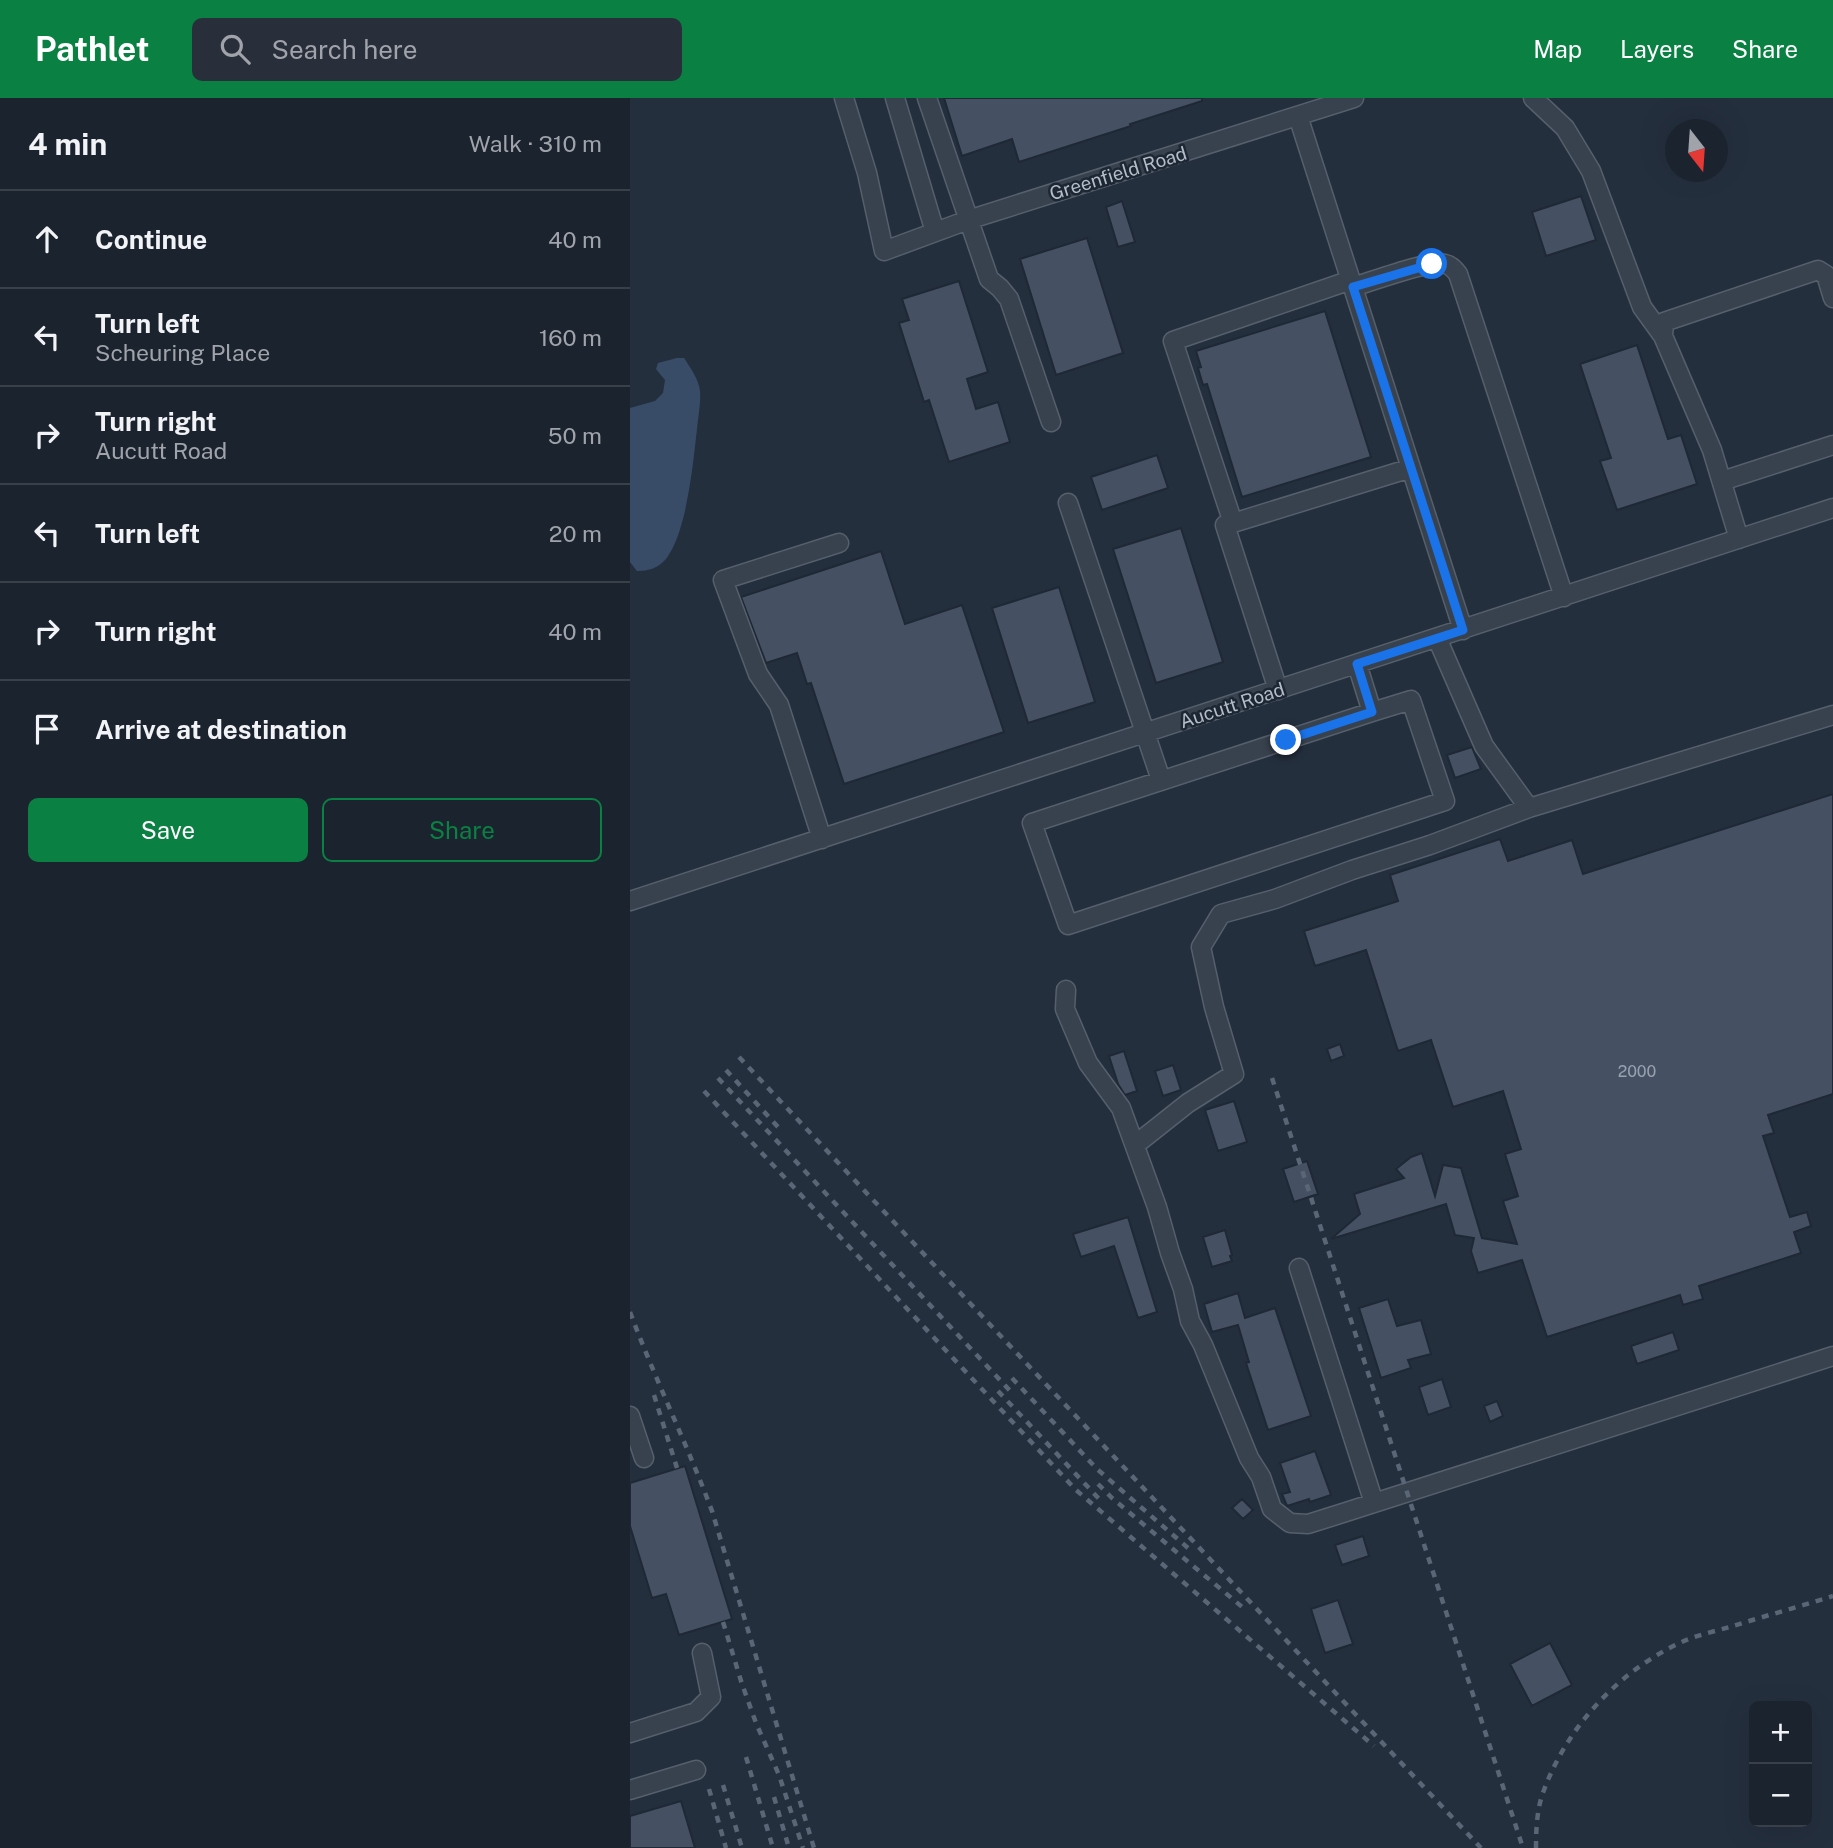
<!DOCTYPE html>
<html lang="en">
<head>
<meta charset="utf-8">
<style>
  :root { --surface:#1b232e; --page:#282f3a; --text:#f1f3f6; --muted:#a0a4aa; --line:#39404a; --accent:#0b8043 }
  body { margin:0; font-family:"Public Sans",sans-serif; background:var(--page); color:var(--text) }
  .controls { position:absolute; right:21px; bottom:21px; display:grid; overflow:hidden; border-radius:10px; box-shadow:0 7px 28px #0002 }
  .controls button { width:63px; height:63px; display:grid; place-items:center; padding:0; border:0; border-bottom:2px solid var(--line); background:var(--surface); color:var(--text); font:35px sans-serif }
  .compass { position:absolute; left:1035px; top:21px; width:63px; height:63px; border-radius:50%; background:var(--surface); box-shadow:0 7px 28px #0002; rotate:163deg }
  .stop { position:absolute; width:21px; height:21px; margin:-16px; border:5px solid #1a73e8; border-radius:50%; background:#fff }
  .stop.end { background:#1a73e8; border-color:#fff; box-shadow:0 2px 7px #0008 }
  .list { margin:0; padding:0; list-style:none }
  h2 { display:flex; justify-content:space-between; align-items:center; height:91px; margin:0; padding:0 28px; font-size:30px }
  h2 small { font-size:23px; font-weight:400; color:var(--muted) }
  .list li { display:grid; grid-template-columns:46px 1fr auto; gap:21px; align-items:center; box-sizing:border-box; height:98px; padding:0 28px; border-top:2px solid var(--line) }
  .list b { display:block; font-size:26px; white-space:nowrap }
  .list p { margin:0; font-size:23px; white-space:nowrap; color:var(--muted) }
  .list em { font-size:23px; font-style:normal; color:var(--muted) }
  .actions { display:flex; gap:14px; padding:21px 28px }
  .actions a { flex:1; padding:16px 0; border:2px solid var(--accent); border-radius:10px; text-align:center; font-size:24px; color:var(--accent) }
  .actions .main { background:var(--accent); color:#fff }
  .icon { flex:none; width:38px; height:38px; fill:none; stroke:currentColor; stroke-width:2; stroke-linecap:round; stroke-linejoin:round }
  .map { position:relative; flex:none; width:1203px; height:1750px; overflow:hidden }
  header { display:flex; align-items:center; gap:42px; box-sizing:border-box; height:98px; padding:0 35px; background:var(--accent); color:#fff }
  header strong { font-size:33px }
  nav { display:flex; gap:38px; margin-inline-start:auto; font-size:24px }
  .search { width:490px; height:63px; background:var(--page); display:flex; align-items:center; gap:18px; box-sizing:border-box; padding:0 24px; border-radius:10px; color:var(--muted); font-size:26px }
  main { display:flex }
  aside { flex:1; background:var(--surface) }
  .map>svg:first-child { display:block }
  .water { fill:#394c67 }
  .building { fill:#455162; stroke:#1f2835; stroke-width:2 }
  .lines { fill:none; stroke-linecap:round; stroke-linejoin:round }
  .minor-casing { stroke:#565f6c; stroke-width:21 }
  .minor { stroke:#38414e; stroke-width:18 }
  .rail { stroke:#5a6575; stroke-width:4.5; stroke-dasharray:7 7; stroke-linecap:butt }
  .route { stroke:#1a73e8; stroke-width:9 }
  .labels { text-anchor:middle; stroke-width:5; stroke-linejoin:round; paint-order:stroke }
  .number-label { font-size:16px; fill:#98a1af }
  .street-label { font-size:19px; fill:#b4bcc9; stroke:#1d2633 }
</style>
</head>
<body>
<header>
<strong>Pathlet</strong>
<div class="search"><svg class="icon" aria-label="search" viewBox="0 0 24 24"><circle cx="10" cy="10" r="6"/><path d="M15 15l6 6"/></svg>Search here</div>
<nav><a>Map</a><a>Layers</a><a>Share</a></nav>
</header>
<main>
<aside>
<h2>4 min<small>Walk · 310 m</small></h2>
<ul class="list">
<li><svg class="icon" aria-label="ahead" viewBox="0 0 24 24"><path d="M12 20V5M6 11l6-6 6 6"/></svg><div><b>Continue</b></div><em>40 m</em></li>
<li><svg class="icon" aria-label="left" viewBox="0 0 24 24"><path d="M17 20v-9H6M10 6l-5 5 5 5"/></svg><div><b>Turn left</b><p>Scheuring Place</p></div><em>160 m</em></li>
<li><svg class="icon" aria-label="right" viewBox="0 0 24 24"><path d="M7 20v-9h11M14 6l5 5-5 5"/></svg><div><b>Turn right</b><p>Aucutt Road</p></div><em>50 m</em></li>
<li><svg class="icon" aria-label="left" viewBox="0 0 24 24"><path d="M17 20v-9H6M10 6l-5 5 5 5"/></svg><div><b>Turn left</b></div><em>20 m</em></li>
<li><svg class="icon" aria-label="right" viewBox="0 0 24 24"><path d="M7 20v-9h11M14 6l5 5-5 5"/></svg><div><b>Turn right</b></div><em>40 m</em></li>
<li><svg class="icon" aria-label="arrive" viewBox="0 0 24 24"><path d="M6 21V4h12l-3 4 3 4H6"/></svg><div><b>Arrive at destination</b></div></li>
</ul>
<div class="actions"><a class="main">Save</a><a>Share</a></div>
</aside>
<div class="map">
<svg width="1203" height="1750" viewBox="0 0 1203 1750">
  <rect width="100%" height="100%" fill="#242f3e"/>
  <!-- water -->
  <path class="water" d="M 47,260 L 54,260 C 60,269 69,282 70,293 C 71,305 68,319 67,331 C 63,365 57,434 36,461 C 28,470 19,473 7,473 L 0,464 L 0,310 L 25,303 L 33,295 L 35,282 L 26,271 L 28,265 Z"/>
  <!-- building -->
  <path class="building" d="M 314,0 L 572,0 L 572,3 L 500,26 L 501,28 L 389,64 L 382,41 L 332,58 Z
    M 951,98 L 966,142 L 916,158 L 902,114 Z
    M 492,103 L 505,144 L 488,149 L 476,109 Z
    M 457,140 L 493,255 L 426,277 L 390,161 Z
    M 329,183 L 358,274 L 337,281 L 346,311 L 368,304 L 380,344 L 319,364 L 299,302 L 294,304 L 269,225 L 279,222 L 272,201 Z
    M 695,213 L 741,359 L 612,399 L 577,286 L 573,287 L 568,270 L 571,269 L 566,253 Z
    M 1007,247 L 1038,341 L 1051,337 L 1067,386 L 987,412 L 970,363 L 981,360 L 950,266 Z
    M 527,357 L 538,390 L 472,412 L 461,379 Z
    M 551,430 L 593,564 L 526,585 L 483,451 Z
    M 251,453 L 275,526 L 332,507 L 374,634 L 214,686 L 181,585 L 177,586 L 167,555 L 136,565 L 111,499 Z
    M 429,489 L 465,604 L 398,625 L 362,510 Z
    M 842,649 L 851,671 L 825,680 L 817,657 Z
    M 1203,696 L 1203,996 L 1138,1017 L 1144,1035 L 1133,1038 L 1160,1119 L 1177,1114 L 1181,1128 L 1164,1134 L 1171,1155 L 1069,1188 L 1073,1201 L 1053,1207 L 1050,1197 L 917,1239 L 892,1162 L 848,1175 L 841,1153 L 844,1140 L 825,1137 L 816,1106 L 701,1141 L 730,1116 L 724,1096 L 774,1080 L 766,1071 L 781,1059 L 792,1055 L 805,1098 L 813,1067 L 831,1070 L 852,1140 L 887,1146 L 873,1103 L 888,1098 L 875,1056 L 891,1051 L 873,993 L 823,1009 L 801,942 L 768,953 L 736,852 L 685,868 L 674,833 L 768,803 L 760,777 L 870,741 L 878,763 L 942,742 L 953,776 Z
    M 710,946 L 714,958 L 701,963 L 697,951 Z
    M 494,953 L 507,993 L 495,997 L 488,986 L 479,958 Z
    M 543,967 L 551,992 L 533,998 L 525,973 Z
    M 604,1003 L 617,1044 L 588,1053 L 575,1012 Z
    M 677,1063 L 688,1096 L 664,1104 L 653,1071 Z
    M 498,1119 L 527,1214 L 508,1220 L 484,1148 L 451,1159 L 443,1136 Z
    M 595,1132 L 602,1157 L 600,1158 L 602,1163 L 582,1169 L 573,1139 Z
    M 608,1195 L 615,1220 L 645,1210 L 681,1318 L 638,1332 L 616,1265 L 619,1264 L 608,1227 L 582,1234 L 574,1206 Z
    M 758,1201 L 767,1228 L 791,1222 L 801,1256 L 778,1262 L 781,1270 L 751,1280 L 729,1210 Z
    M 1043,1234 L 1049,1252 L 1007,1266 L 1001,1248 Z
    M 812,1281 L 821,1309 L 798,1317 L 789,1289 Z
    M 867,1303 L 873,1318 L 860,1324 L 854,1308 Z
    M 685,1353 L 701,1397 L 680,1404 L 679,1401 L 657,1408 L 652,1396 L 660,1394 L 650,1365 Z
    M 55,1368 L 102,1521 L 49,1537 L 36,1496 L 22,1500 L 0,1428 L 0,1385 Z
    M 612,1401 L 623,1412 L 613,1421 L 602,1410 Z
    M 733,1438 L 739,1458 L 712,1467 L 705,1447 Z
    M 708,1502 L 723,1546 L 695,1555 L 681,1511 Z
    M 920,1545 L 942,1587 L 902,1608 L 880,1566 Z
    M 51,1703 L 65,1750 L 0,1750 L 0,1718 Z"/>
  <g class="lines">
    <!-- minor casing -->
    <g class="minor-casing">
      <path id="minor" d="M 214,0 L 237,75 L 254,153 L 338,122 L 724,0
        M 265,0 L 305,134
        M 297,0 L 359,181 L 370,190 L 379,201 L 421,324
        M 903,0 L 935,30 L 961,73 L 1012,209 L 1033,238
        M 668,18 L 833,532
        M 721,182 L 543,243 L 603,425 L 781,370
        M 723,189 C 741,184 800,161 815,166 C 821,167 825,172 828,176 L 934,499
        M 1092,383 L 1203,347
        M 438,405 L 531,682
        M 603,425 L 595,427 L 648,592
        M 1109,441 L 1082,352 L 1033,238 L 1034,224 L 1188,172 L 1196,177 L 1203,200
        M 807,540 L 854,648 L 899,710 L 1203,617
        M 727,566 L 742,614 L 781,602 L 815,703 L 438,827 L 402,725 L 742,614
        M 192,741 L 149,607 L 128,576 L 93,482 L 209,445
        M 0,803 L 1203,410
        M 436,892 L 435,911 L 458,965 L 491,1010 L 527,1109 L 540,1155 L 553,1191 L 560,1223 L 573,1247 L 619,1360 L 631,1379 L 642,1411 L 660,1425 L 678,1426 L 716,1414 L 1203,1258
        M 505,1047 L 558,1005 L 604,976 L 584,909 L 571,849 L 591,816 L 645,801 L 722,772 L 800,747 L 899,710
        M 669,1170 L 744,1405
        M 0,1318 L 14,1360
        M 0,1635 L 66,1614 L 81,1599 L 72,1555
        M 0,1692 L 66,1672"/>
    </g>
    <!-- minor -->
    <use href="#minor" class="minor"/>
    <!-- rail -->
    <path class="rail" d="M 109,959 L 851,1750
      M 96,972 L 148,1029
      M 88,980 L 384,1297
      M 642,980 L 893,1750
      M 74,993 L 446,1392 L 744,1648
      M 0,1214 C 25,1281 57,1346 82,1413 L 184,1750
      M 382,1280 L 467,1371 L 558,1450
      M 368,1293 L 471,1403
      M 24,1297 L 47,1370
      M 468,1386 L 482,1400 L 617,1513
      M 93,1524 L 112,1586 L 126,1625 L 149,1677 L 173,1750
      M 116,1659 L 143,1750
      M 93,1687 L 112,1750
      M 79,1691 L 96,1750
      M 144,1699 L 159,1750
      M 906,1750 C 906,1731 907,1709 914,1692 C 938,1627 991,1571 1054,1543 C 1068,1537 1085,1533 1100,1529 C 1134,1518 1169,1509 1203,1498"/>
  </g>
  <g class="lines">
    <!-- route -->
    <path class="route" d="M 656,642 L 742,614 L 727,566 L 833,532 L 723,189 L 802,166"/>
  </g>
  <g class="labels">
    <!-- number labels -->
    <g class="number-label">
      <text x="1007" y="979">2000</text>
    </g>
    <!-- street labels -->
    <g class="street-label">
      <text transform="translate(488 75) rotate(-17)" y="7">Greenfield Road</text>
      <text transform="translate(602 607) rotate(-18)" y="7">Aucutt Road</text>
    </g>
  </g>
</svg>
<div class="controls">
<button>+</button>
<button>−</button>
</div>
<svg class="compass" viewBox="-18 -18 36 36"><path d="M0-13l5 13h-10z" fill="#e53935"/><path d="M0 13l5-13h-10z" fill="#a0a4aa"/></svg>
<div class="stop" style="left:802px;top:166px"></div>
<div class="stop end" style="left:656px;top:642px"></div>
</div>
</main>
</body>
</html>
